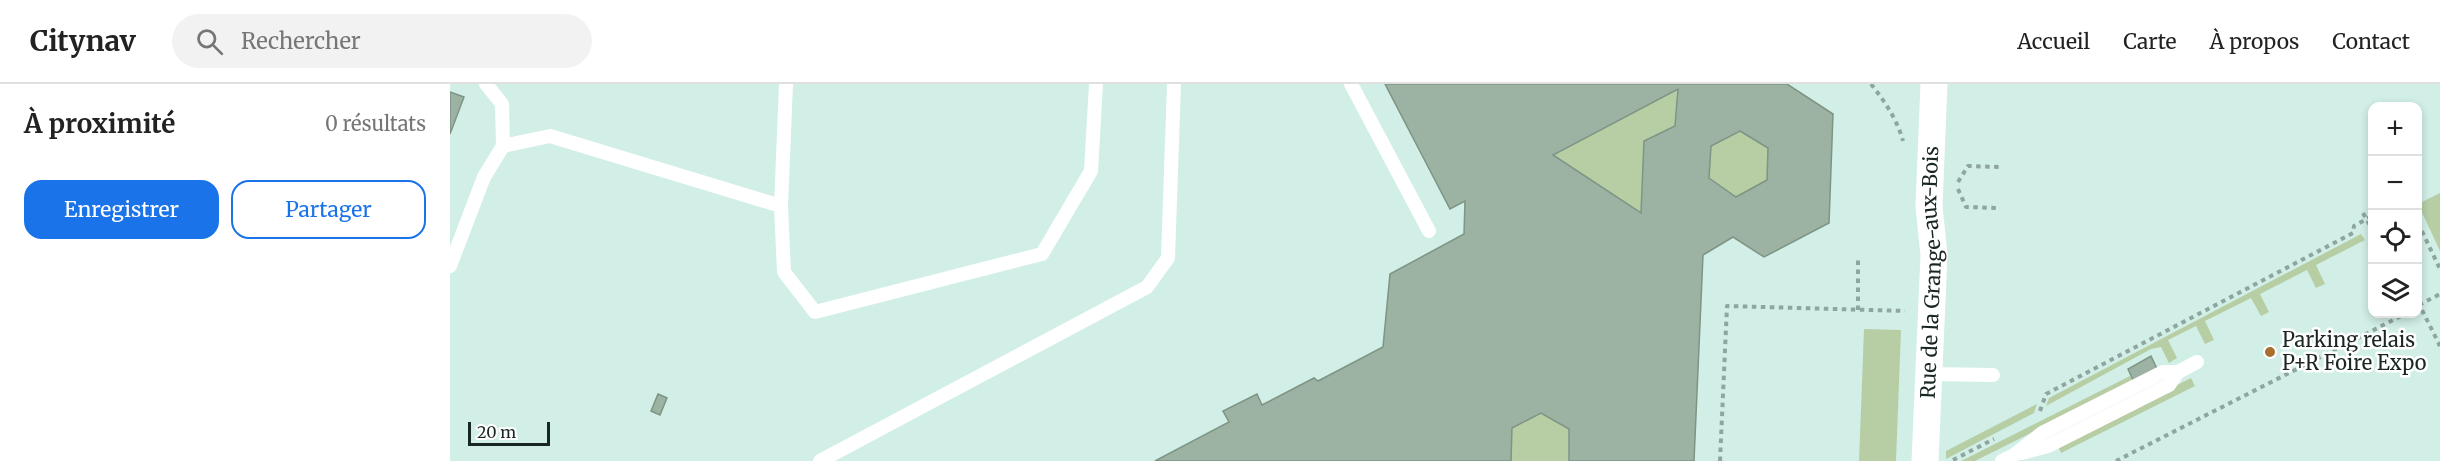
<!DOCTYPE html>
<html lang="fr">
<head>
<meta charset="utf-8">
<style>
  :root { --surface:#fff; --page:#f2f2f2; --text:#222; --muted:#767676; --line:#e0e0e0; --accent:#1a73e8 }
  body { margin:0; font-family:Merriweather,serif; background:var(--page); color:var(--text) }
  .controls { position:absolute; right:18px; top:18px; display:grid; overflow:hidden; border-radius:12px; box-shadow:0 3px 9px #0003 }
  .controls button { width:54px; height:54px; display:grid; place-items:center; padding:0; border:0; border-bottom:2px solid var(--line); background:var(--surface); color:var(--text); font:30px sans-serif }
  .scale { position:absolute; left:18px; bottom:15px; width:82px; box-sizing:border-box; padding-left:6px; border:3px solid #1a2622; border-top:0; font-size:16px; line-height:21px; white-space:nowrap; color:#1a2622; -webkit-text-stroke:4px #fff; paint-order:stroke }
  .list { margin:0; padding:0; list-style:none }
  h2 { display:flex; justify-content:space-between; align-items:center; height:78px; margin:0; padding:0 24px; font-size:26px }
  h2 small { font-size:20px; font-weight:400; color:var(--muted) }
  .actions { display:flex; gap:12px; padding:18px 24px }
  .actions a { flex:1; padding:14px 0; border:2px solid var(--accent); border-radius:18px; text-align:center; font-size:21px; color:var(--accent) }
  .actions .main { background:var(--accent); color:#fff }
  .icon { flex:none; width:33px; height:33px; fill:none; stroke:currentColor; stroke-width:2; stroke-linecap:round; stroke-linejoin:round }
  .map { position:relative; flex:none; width:1990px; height:377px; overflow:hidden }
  header { display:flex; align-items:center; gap:36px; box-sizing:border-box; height:84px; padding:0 30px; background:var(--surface); border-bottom:2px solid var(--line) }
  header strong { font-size:28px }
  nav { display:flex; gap:33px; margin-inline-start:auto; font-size:21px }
  .search { width:420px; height:54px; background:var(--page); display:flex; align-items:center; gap:15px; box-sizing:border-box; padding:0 21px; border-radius:33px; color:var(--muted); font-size:22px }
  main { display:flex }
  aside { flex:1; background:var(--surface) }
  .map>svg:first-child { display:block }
  .green { fill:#b7cea5 }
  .building { fill:#9cb2a2; stroke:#7e9485; stroke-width:1.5; fill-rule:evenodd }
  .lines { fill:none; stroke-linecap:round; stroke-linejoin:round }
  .path { stroke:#8ea69f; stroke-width:4; stroke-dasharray:4.5 4.5; stroke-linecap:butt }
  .service { stroke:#fff; stroke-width:14 }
  .minor { stroke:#fff; stroke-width:27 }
  .poi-dot { fill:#a96f2f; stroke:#fff; stroke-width:2 }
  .labels { text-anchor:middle; stroke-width:5; stroke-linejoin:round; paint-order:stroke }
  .street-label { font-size:20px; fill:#1a2622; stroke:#fff }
  .poi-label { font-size:20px; fill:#1a2622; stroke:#fff; text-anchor:start }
</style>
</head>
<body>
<header>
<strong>Citynav</strong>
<div class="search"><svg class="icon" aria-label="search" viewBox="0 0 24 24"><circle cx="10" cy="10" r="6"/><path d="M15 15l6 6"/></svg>Rechercher</div>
<nav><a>Accueil</a><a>Carte</a><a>À propos</a><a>Contact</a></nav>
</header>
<main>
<aside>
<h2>À proximité<small>0 résultats</small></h2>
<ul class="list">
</ul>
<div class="actions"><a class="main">Enregistrer</a><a>Partager</a></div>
</aside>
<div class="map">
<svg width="1990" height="377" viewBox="0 0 1990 377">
  <rect width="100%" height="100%" fill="#d1efe7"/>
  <!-- green -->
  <path class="green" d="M 1228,5 L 1225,42 L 1194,58 L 1191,129 L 1103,71 Z
    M 1290,47 L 1318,64 L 1317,96 L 1286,113 L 1259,94 L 1261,62 Z
    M 1990,109 L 1990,167 L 1968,120 Z
    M 1911,150 L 1915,156 L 1866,181 L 1875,200 L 1866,204 L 1857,186 L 1810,210 L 1819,228 L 1811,232 L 1801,214 L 1755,237 L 1764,256 L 1755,260 L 1746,242 L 1718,256 L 1727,274 L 1719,279 L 1711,263 L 1701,265 L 1596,322 L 1599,314 Z
    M 1414,245 L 1451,246 L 1446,377 L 1409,377 Z
    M 1680,292 L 1683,298 L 1525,377 L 1511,377 Z
    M 1741,294 L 1745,302 L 1611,369 L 1608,362 Z
    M 1587,320 L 1584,329 L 1496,375 L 1496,367 Z
    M 1091,329 L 1119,345 L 1119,377 L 1061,377 L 1062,344 Z"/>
  <!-- building -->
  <path class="building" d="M 935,0 L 1337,0 L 1383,30 L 1379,139 L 1314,173 L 1283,153 L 1253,171 L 1244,377 L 1119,377 L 1119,345 L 1091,329 L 1062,344 L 1061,377 L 705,377 L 779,338 L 773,327 L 807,310 L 812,321 L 864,294 L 868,297 L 933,263 L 940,190 L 1014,150 L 1015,117 L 1000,125 ZM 1228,5 L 1225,42 L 1194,57 L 1191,129 L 1103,71 ZM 1290,47 L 1318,64 L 1317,96 L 1286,113 L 1259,94 L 1261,62 Z
    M 0,8 L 14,13 L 0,50 Z
    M 1701,272 L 1707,285 L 1683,296 L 1678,285 Z
    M 208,310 L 217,314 L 210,331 L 201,327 Z"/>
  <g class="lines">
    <!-- path -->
    <path class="path" d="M 1421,0 C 1435,18 1447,35 1453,57
      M 1508,98 L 1518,82 L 1550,83
      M 1508,105 L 1516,123 L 1548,124
      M 1913,129 L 1922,145
      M 1968,139 L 1990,185
      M 1968,218 L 1990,262
      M 1969,221 L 1990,210
      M 1408,226 L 1408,174
      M 1590,327 L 1596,310 L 1903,149 L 1904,142 L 1922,132
      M 1503,376 L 1544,355
      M 1270,377 L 1277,222 L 1455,227
      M 1666,377 L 1955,230"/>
    <!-- service -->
    <path class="service" d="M 36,0 L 52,20 L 53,62
      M 336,0 L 331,122 L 334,188 L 365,228 L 592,170 L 641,87 L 646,0
      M 901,0 L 979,147
      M 0,182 L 34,93 L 53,62 L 100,52 L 331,122
      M 1478,290 L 1543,291
      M 1572,369 L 1598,362 L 1719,301 L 1728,288
      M 370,377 L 697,203 L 718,174 L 724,0
      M 1552,377 L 1564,371 L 1592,349 L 1713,288 L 1728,288 L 1747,278"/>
    <!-- minor -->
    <path class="minor" id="s1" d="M 1475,377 L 1484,171 L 1479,122 L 1484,0"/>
  </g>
  <!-- markers -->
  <circle class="poi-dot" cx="1820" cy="268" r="6"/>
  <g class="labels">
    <!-- street labels -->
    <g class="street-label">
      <text dy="7" stroke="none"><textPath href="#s1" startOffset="189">Rue de la Grange-aux-Bois</textPath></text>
    </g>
    <!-- poi labels -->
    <g class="poi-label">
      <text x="1832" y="263">Parking relais<tspan x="1832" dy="23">P+R Foire Expo</tspan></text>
    </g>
  </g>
</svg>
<div class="controls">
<button>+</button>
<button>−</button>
<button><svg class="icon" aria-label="locate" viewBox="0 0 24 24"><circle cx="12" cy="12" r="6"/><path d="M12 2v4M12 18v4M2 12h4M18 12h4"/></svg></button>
<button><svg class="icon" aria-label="layers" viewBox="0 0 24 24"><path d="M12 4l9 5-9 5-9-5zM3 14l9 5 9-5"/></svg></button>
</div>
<div class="scale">20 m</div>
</div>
</main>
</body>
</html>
